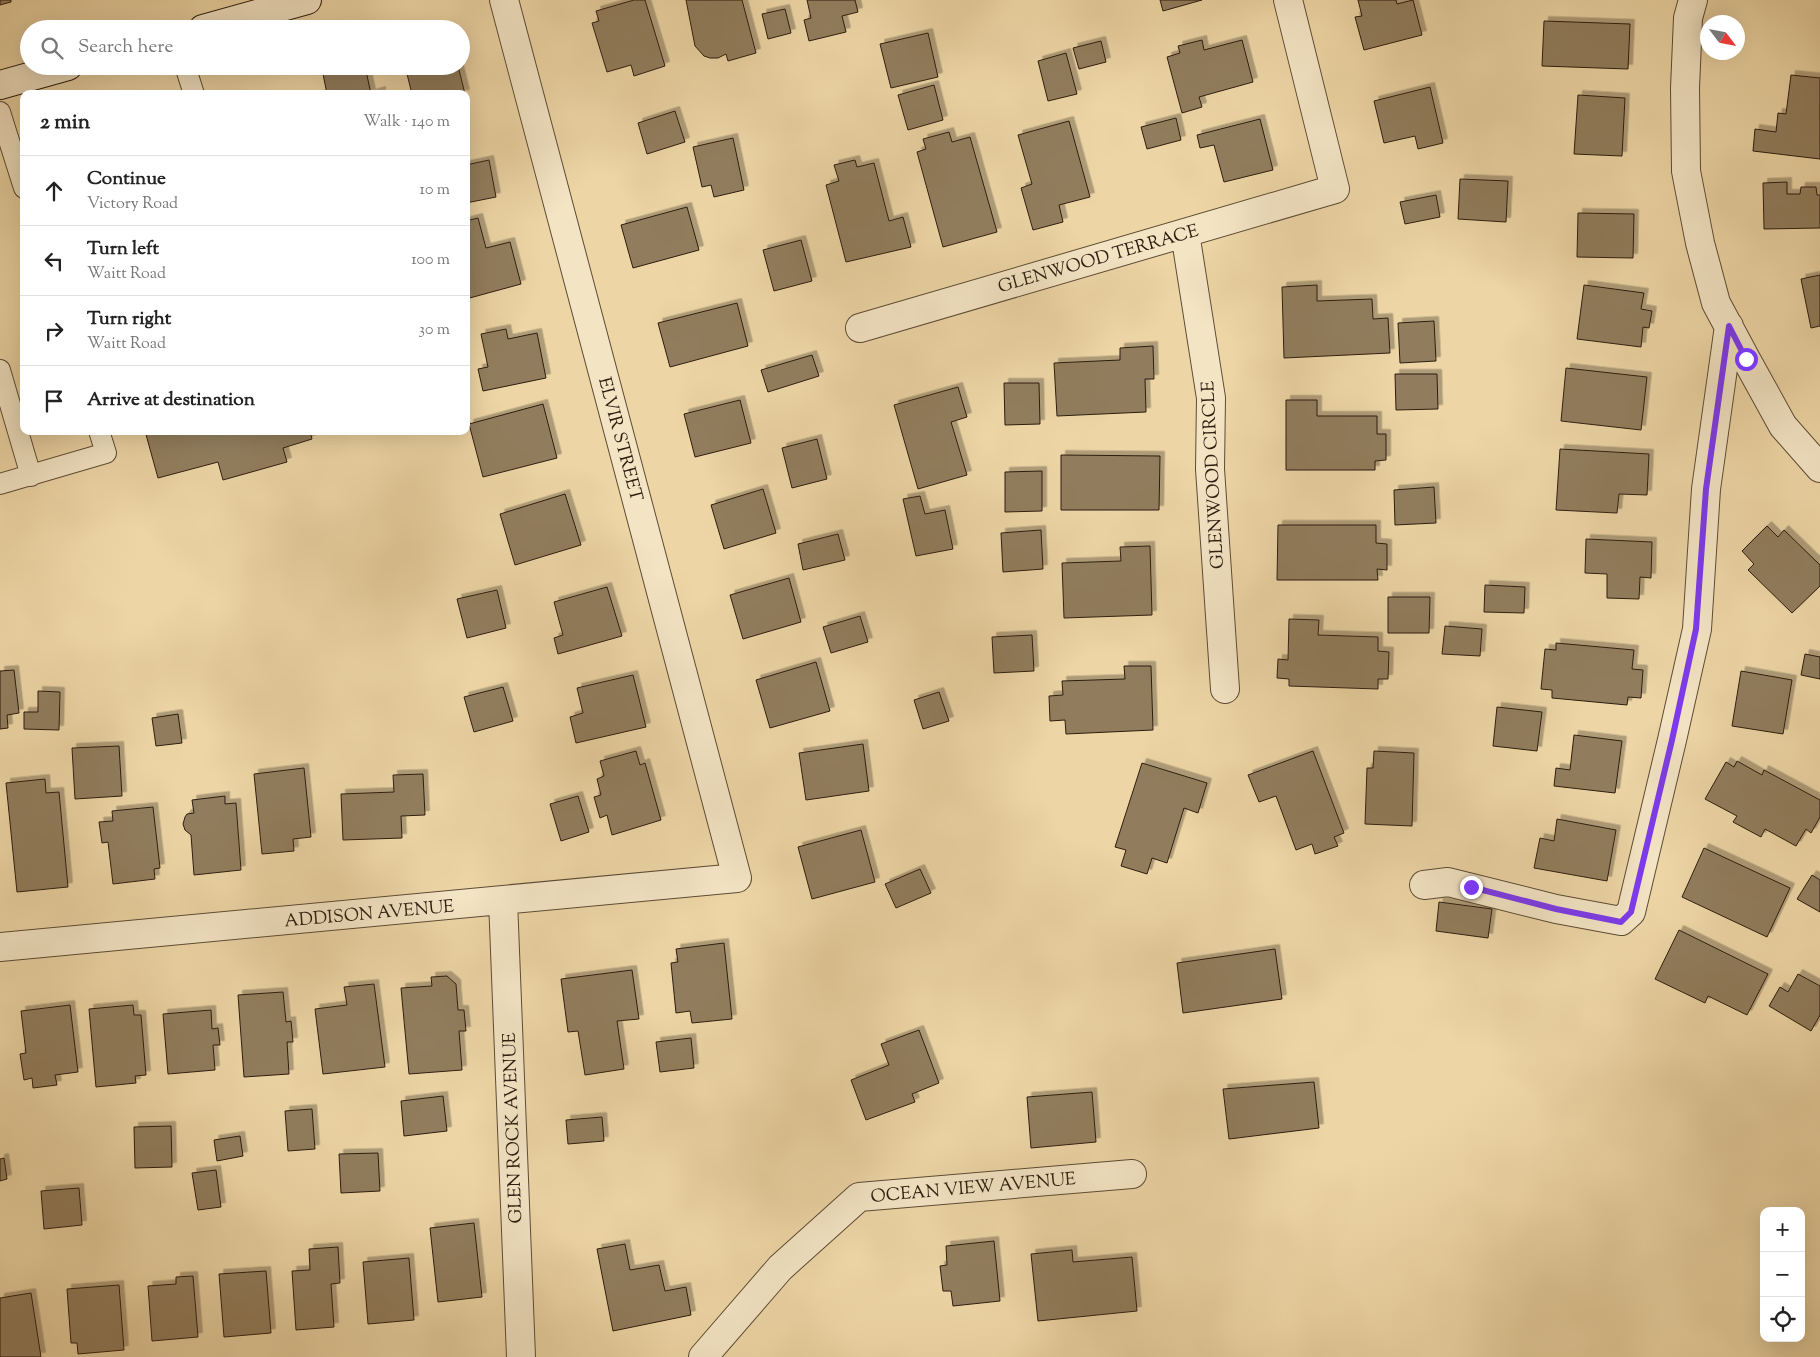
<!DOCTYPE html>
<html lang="en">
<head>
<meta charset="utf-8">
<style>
  :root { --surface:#fff; --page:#f6f6f6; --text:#222; --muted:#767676; --line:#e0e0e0 }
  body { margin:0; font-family:"Sorts Mill Goudy",serif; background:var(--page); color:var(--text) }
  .controls { position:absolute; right:15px; bottom:15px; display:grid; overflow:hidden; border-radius:10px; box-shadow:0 5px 20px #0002 }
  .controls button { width:45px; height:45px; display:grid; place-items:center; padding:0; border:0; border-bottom:1px solid var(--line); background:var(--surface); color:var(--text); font:25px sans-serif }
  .compass { position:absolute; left:1700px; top:15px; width:45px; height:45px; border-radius:50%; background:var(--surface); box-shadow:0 5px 20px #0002; rotate:122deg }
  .stop { position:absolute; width:15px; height:15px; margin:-11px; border:4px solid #7c3aed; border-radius:50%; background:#fff }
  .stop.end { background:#7c3aed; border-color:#fff; box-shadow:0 1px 5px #0008 }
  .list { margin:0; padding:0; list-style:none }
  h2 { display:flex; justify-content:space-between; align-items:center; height:65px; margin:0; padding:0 20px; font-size:21px }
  h2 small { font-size:16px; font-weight:400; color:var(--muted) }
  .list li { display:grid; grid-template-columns:32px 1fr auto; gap:15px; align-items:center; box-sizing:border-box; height:70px; padding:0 20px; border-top:1px solid var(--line) }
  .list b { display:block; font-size:19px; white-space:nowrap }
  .list p { margin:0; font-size:16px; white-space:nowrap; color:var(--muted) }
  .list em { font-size:16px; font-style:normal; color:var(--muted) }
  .icon { flex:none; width:28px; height:28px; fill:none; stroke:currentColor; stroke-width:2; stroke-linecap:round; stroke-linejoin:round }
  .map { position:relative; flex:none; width:1820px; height:1357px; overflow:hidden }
  .search { position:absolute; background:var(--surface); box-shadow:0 5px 20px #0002; left:20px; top:20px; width:450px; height:55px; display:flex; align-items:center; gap:12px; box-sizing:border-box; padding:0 18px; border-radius:28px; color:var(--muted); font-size:19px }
  .panel { position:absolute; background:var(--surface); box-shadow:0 5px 20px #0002; left:20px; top:90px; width:450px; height:345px; border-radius:10px }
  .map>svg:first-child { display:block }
  .building { fill:#917d5d; stroke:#2d1d0f; filter:url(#shadow) }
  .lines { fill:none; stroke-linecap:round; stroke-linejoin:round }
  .service-casing { stroke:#5d4b34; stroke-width:22 }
  .minor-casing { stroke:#5d4b34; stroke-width:30 }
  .secondary-casing { stroke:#2d1d0f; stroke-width:30 }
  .service { stroke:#f3e4c4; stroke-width:20 }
  .minor { stroke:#f3e4c4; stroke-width:28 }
  .secondary { stroke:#f3e4c4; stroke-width:28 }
  .route { stroke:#7c3aed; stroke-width:6 }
  .labels { text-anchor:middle; stroke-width:4.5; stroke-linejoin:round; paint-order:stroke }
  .street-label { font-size:18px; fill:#2d1d0f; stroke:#f3e4c4 }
</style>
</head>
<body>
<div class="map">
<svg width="1820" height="1357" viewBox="0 0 1820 1357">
  <defs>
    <filter id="shadow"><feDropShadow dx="4.5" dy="-4.5" stdDeviation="0" flood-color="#0004"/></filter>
  </defs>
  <rect width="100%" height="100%" fill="#edd5a5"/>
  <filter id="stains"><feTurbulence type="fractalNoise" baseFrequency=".004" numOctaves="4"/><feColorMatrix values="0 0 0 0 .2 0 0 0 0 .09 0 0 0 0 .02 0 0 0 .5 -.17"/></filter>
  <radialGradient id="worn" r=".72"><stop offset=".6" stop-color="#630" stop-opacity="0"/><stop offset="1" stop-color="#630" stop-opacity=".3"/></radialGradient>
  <!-- building -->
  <path class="building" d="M 0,0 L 11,0 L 11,2 L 0,5 Z
    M 634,0 L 645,0 L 665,66 L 634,76 L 631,65 L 607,72 L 592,23 L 599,21 L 596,11 Z
    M 686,0 L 742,0 L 756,53 L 728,61 L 726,54 L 718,58 L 710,58 L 704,56 L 695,46 Z
    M 807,0 L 855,0 L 858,12 L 842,16 L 846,32 L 809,41 L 804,20 L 811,18 Z
    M 1160,0 L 1202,0 L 1163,11 Z
    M 1358,0 L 1396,0 L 1397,4 L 1413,0 L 1422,35 L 1364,50 L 1355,17 L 1362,16 Z
    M 785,9 L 791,33 L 768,39 L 762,14 Z
    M 1544,21 L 1630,24 L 1628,69 L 1542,66 Z
    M 928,33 L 938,77 L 891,88 L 880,44 Z
    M 1202,40 L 1204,50 L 1242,40 L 1253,82 L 1199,97 L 1202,107 L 1182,113 L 1167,57 L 1180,53 L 1178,46 Z
    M 1101,41 L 1106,62 L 1079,69 L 1073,48 Z
    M 1066,53 L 1077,94 L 1048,101 L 1038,61 Z
    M 354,66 L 365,66 L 371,94 L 381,91 L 381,94 L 327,94 L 323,74 Z
    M 405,66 L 458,66 L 465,94 L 412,94 Z
    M 1791,75 L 1820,78 L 1820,159 L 1753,151 L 1755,129 L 1776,132 L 1778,113 L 1786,114 Z
    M 934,85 L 943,120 L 908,130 L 898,95 Z
    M 1430,87 L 1443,143 L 1418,149 L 1415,136 L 1384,143 L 1374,101 Z
    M 1578,95 L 1625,98 L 1622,156 L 1574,154 Z
    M 675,111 L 685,142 L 647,154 L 638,123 Z
    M 1176,118 L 1181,140 L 1147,149 L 1141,127 Z
    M 1260,119 L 1273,170 L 1224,182 L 1214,145 L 1200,148 L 1197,135 Z
    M 1069,121 L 1090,197 L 1059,205 L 1063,222 L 1033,230 L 1021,188 L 1032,184 L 1018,135 Z
    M 949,132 L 952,142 L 970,137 L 997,232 L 943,247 L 917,152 L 926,149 L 923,139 Z
    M 733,138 L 744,190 L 714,197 L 711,185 L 702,187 L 693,147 Z
    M 489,160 L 496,197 L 466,203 L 466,165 Z
    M 855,160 L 857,167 L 874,163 L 889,221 L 903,217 L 911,247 L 846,262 L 826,185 L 839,181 L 834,165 Z
    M 1460,179 L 1508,181 L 1506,222 L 1458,219 Z
    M 1787,182 L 1787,194 L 1800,194 L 1801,187 L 1816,187 L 1817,195 L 1820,195 L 1820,228 L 1764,229 L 1763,183 Z
    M 1436,195 L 1440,217 L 1405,224 L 1400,202 Z
    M 687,207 L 699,250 L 633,268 L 621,225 Z
    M 1578,213 L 1634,214 L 1633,258 L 1577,257 Z
    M 478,218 L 486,248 L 510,242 L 521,284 L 466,299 L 466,221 Z
    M 801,240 L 812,281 L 774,291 L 763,250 Z
    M 1820,275 L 1820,326 L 1811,328 L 1801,279 Z
    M 1317,285 L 1317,301 L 1372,299 L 1373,319 L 1388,318 L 1390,353 L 1284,358 L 1282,287 Z
    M 1584,285 L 1644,293 L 1641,309 L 1652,311 L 1649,328 L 1643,327 L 1641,347 L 1577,339 Z
    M 737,303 L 748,346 L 670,367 L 658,323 Z
    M 1434,321 L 1436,361 L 1400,363 L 1398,323 Z
    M 506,329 L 508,339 L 537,333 L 546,378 L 483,391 L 478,369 L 488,367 L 481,334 Z
    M 1153,346 L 1154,379 L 1145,379 L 1146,412 L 1057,416 L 1054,363 L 1120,360 L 1120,348 Z
    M 812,355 L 819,376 L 768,392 L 761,370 Z
    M 1566,368 L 1647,377 L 1641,430 L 1561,421 Z
    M 1395,374 L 1437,374 L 1438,409 L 1396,410 Z
    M 1004,383 L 1039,383 L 1040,424 L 1005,425 Z
    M 958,387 L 967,417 L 951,422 L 967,475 L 918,489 L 894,405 Z
    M 740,400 L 751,443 L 695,457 L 684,414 Z
    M 1286,400 L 1317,400 L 1317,416 L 1377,416 L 1377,434 L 1386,434 L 1386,460 L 1375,461 L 1375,470 L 1286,470 Z
    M 543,404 L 557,458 L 483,477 L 469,424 Z
    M 145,431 L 310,431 L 312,439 L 283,448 L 287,462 L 223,480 L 218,462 L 158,478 Z
    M 817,439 L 827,479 L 792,488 L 782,448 Z
    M 1560,449 L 1649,454 L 1647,495 L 1619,494 L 1617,513 L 1556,510 Z
    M 1061,455 L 1160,456 L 1159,510 L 1061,510 Z
    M 1042,471 L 1042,511 L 1005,512 L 1005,472 Z
    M 1434,487 L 1436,523 L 1395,525 L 1394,490 Z
    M 763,489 L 776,533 L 724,549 L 711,505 Z
    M 565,494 L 581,545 L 515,565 L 500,514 Z
    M 920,496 L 925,514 L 945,510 L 953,549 L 916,556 L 903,499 Z
    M 1278,525 L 1376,525 L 1376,543 L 1387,544 L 1387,570 L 1377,569 L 1378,580 L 1277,580 Z
    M 1767,526 L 1778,537 L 1784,530 L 1820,565 L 1820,586 L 1792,613 L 1748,570 L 1754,564 L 1742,551 Z
    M 1041,530 L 1043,569 L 1003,572 L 1001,533 Z
    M 838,534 L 845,560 L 803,570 L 798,544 Z
    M 1586,539 L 1652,542 L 1651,578 L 1640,577 L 1639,599 L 1607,598 L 1607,574 L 1585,573 Z
    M 1150,546 L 1152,615 L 1064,618 L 1062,563 L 1121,561 L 1120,547 Z
    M 789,578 L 801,622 L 743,639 L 730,595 Z
    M 1485,585 L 1525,587 L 1524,613 L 1484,612 Z
    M 607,587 L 622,636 L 558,654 L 554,638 L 563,635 L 554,602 Z
    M 497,590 L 506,628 L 467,638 L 457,599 Z
    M 1388,597 L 1430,597 L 1429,633 L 1388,633 Z
    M 860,616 L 868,642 L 831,653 L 823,627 Z
    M 1289,619 L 1319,620 L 1318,635 L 1378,637 L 1378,651 L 1389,652 L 1388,679 L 1378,679 L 1378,689 L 1289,686 L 1289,679 L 1277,678 L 1278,659 L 1288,660 Z
    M 1445,626 L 1482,629 L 1480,656 L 1442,654 Z
    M 1032,635 L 1034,671 L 994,673 L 992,637 Z
    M 1556,643 L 1634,650 L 1632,669 L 1643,670 L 1641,698 L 1628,697 L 1627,705 L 1552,698 L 1552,690 L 1541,689 L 1545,649 L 1556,650 Z
    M 1805,654 L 1820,657 L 1820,679 L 1801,675 Z
    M 816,662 L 830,711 L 770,728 L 756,680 Z
    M 1124,666 L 1151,666 L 1153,730 L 1066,734 L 1065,720 L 1050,721 L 1049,696 L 1063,695 L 1062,681 L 1125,679 Z
    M 14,670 L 19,713 L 7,715 L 8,728 L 0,729 L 0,671 Z
    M 1741,671 L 1792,680 L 1783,734 L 1732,726 Z
    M 633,675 L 646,727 L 576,743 L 570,717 L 583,713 L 577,688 Z
    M 503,687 L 513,721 L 474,732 L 464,697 Z
    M 38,691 L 60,692 L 59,730 L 24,729 L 24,712 L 38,712 Z
    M 939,692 L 949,721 L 923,729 L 914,700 Z
    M 1497,707 L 1542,712 L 1537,751 L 1493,746 Z
    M 178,714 L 182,743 L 156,746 L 152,718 Z
    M 1574,735 L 1622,741 L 1615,793 L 1554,786 L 1556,768 L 1570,770 Z
    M 863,744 L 869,791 L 806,800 L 799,753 Z
    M 119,746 L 122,796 L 75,799 L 72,748 Z
    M 636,751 L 640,765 L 645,763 L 661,820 L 612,835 L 607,815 L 600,818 L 594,797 L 601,795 L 597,779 L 604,776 L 600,761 Z
    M 1313,751 L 1344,833 L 1334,837 L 1338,846 L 1315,854 L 1312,844 L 1296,850 L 1276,796 L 1259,802 L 1248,775 Z
    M 1374,751 L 1414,753 L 1412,826 L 1365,824 L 1367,768 L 1373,768 Z
    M 1737,761 L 1762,775 L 1764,770 L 1820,800 L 1820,817 L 1811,833 L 1806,829 L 1796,846 L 1765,829 L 1761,837 L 1733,822 L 1737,816 L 1705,799 L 1726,762 L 1734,767 Z
    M 1142,763 L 1207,783 L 1198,813 L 1184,808 L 1167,863 L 1152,858 L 1147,874 L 1121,866 L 1126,850 L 1115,847 Z
    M 304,768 L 311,837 L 293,839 L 294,851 L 262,854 L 254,774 Z
    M 423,774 L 425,815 L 401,816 L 402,838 L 343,840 L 341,794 L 394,792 L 393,775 Z
    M 45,779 L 46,793 L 59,792 L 68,887 L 17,892 L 6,783 Z
    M 225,796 L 225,804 L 236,803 L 241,870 L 194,875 L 191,835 L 185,830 L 183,824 L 185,817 L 187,814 L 194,813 L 192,800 Z
    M 578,796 L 589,832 L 561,841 L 550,804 Z
    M 153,807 L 160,868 L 154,869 L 155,879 L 113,884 L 108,842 L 102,843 L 99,822 L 113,821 L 112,811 Z
    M 1557,819 L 1616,830 L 1607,881 L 1534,868 L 1540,838 L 1554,841 Z
    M 861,830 L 875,882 L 812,899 L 798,847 Z
    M 1704,848 L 1790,888 L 1767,937 L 1682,897 Z
    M 920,869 L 931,893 L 896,908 L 885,884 Z
    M 1812,875 L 1820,880 L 1820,912 L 1797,899 Z
    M 1439,902 L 1492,909 L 1488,938 L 1436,931 Z
    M 1679,930 L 1768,974 L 1747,1015 L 1708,996 L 1705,1003 L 1655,979 Z
    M 724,943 L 732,1019 L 692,1023 L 690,1011 L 676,1013 L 671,963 L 678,962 L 676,949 Z
    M 1275,949 L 1282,999 L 1183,1013 L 1177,963 Z
    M 632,970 L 639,1019 L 617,1021 L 624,1069 L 585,1075 L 578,1031 L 568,1032 L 561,979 Z
    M 1798,974 L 1820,986 L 1820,1015 L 1811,1031 L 1769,1006 L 1780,987 L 1788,992 Z
    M 447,976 L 456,984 L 458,1010 L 464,1010 L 466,1031 L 459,1031 L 462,1070 L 409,1074 L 401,988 L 432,986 L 431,977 Z
    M 374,984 L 385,1067 L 323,1074 L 315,1009 L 347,1005 L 344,987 Z
    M 283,992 L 286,1022 L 291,1021 L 293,1042 L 287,1042 L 289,1074 L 244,1077 L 238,995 Z
    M 70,1005 L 78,1072 L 55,1075 L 57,1085 L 33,1088 L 32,1078 L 24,1080 L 20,1054 L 26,1053 L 21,1011 Z
    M 133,1005 L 134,1015 L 141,1015 L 146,1075 L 135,1076 L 136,1083 L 96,1087 L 89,1009 Z
    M 211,1010 L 212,1029 L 218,1028 L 220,1045 L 213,1045 L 215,1070 L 168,1074 L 163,1014 Z
    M 919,1030 L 939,1083 L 912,1094 L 915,1102 L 866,1120 L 851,1080 L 889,1065 L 881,1044 Z
    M 691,1038 L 694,1068 L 660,1072 L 656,1042 Z
    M 1314,1082 L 1319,1128 L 1229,1139 L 1223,1089 Z
    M 1092,1092 L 1096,1142 L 1031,1148 L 1027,1097 Z
    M 443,1096 L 447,1131 L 404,1136 L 401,1101 Z
    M 312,1109 L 315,1149 L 288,1151 L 285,1111 Z
    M 602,1117 L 604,1141 L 568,1144 L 566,1120 Z
    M 171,1126 L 172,1167 L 135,1168 L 134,1127 Z
    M 240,1136 L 243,1156 L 217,1161 L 214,1140 Z
    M 378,1153 L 380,1191 L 341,1193 L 339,1154 Z
    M 4,1158 L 7,1179 L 0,1181 L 0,1159 Z
    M 216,1170 L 221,1207 L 198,1210 L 192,1173 Z
    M 79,1188 L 82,1225 L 44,1229 L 41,1191 Z
    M 474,1223 L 482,1297 L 438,1302 L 430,1228 Z
    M 994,1241 L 1000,1301 L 953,1306 L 951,1291 L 943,1291 L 940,1266 L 947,1265 L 946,1246 Z
    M 625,1244 L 630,1270 L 659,1265 L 665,1291 L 686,1287 L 691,1315 L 613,1331 L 597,1249 Z
    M 338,1247 L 340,1283 L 331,1284 L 334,1327 L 296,1330 L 292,1271 L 310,1270 L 309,1249 Z
    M 1072,1250 L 1073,1262 L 1132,1257 L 1137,1311 L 1038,1321 L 1031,1254 Z
    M 409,1258 L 414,1320 L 368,1324 L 363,1262 Z
    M 266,1271 L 271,1333 L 224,1337 L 219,1274 Z
    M 193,1276 L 198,1337 L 152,1341 L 148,1286 L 176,1284 L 176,1277 Z
    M 119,1285 L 124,1350 L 78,1354 L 77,1343 L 71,1343 L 67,1289 Z
    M 31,1293 L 41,1357 L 0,1357 L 0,1298 Z"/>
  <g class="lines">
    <!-- service casing -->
    <g class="service-casing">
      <path id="service" d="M 185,66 L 194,94
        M 0,112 L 24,188
        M 0,370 L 31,476
        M 0,484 L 106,453 L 99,431"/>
    </g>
    <!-- minor casing -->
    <g class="minor-casing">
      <path id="minor" d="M 1693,0 L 1688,18 L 1685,88 L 1686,171 L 1700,243 L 1716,303 L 1746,359 L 1783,426 L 1820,468
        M 1185,233 L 1211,398 L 1210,469 L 1225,689
        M 860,328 L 1335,189 L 1288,0
        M 1424,885 L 1448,882 L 1556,909 L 1621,921 L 1631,912 L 1672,740 L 1697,629 L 1706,489 L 1729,326
        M 503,900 L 521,1357
        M 0,947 L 737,878 L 504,0
        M 703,1357 L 780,1268 L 859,1197 L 1132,1174"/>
    </g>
    <!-- secondary casing -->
    <g class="secondary-casing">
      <path id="secondary" d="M 203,29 L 307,0
        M 0,85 L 68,66"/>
    </g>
    <!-- service -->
    <use href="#service" class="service"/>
    <!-- minor -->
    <use href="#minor" class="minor"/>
    <!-- secondary -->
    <use href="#secondary" class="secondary"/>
  </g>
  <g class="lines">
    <!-- route -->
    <path class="route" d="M 1471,887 L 1556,909 L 1621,922 L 1631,912 L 1672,740 L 1696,629 L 1706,489 L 1729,326 L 1746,359"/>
  </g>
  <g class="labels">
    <!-- street labels -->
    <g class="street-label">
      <text transform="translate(1098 258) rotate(-16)" y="6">GLENWOOD TERRACE</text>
      <text transform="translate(621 439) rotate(75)" y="6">ELVIR STREET</text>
      <text transform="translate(1212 475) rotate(-93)" y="6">GLENWOOD CIRCLE</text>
      <text transform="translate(369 913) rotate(-5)" y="6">ADDISON AVENUE</text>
      <text transform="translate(512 1128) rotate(-92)" y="6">GLEN ROCK AVENUE</text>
      <text transform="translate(973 1187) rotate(-5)" y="6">OCEAN VIEW AVENUE</text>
    </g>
  </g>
  <rect width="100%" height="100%" filter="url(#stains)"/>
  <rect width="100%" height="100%" fill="url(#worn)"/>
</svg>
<div class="controls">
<button>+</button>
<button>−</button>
<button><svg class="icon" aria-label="locate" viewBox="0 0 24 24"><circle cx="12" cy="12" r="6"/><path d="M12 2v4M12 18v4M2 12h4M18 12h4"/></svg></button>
</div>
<svg class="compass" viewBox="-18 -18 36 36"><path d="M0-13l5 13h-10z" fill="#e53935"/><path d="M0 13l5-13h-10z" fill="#767676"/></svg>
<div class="stop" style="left:1746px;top:359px"></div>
<div class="stop end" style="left:1471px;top:887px"></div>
<div class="search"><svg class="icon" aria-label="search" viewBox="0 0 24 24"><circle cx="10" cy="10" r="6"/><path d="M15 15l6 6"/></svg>Search here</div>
<section class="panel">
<h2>2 min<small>Walk · 140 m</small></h2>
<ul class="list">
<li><svg class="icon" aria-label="ahead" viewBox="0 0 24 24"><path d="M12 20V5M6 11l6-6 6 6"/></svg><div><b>Continue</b><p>Victory Road</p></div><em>10 m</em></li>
<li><svg class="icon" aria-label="left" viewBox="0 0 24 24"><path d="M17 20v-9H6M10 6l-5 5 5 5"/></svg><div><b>Turn left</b><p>Waitt Road</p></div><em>100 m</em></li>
<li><svg class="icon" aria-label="right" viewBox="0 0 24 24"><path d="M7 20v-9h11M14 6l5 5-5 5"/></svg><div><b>Turn right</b><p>Waitt Road</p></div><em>30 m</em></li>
<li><svg class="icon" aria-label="arrive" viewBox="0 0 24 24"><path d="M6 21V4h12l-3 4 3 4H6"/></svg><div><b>Arrive at destination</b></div></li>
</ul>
</section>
</div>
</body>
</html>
